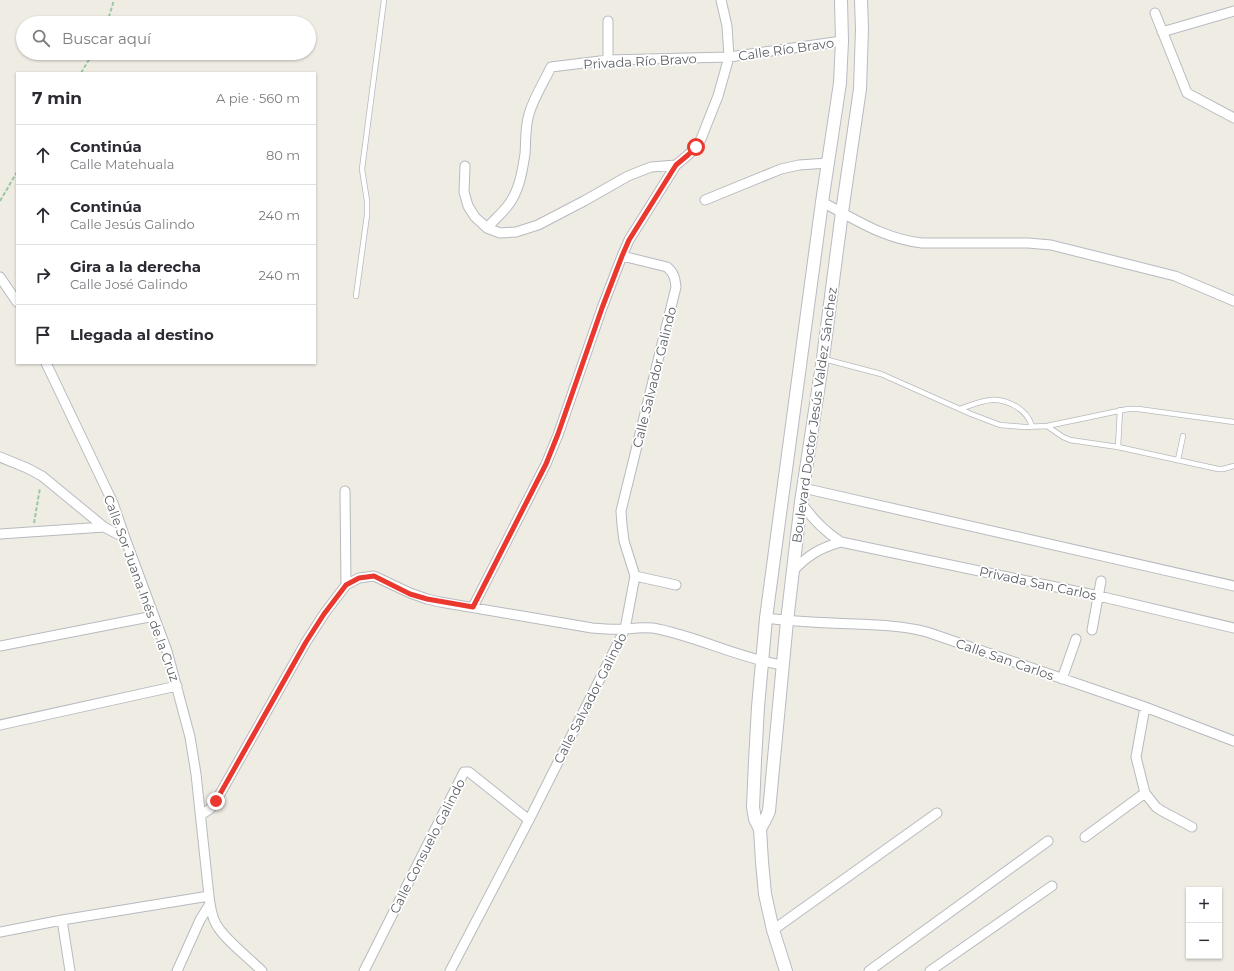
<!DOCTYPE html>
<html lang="es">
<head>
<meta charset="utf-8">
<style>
  :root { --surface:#fff; --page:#f7f7f7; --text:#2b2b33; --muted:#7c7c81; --line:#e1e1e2 }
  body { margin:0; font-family:Montserrat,sans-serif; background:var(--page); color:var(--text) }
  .controls { position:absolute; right:12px; bottom:12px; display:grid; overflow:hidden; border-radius:0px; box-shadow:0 1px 3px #0004 }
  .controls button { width:36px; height:36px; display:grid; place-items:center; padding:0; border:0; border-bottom:1px solid var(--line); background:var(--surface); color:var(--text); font:20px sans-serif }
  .stop { position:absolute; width:12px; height:12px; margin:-9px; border:3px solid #eb382f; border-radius:50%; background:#fff }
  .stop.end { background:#eb382f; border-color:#fff; box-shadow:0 1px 4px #0008 }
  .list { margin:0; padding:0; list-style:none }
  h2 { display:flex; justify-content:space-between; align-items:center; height:52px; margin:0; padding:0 16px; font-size:17px }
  h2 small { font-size:13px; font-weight:400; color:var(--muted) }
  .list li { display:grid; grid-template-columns:26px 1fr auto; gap:12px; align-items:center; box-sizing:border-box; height:60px; padding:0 16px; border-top:1px solid var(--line) }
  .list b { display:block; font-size:15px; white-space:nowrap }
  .list p { margin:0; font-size:13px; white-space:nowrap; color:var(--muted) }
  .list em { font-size:13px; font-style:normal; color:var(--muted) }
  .icon { flex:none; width:22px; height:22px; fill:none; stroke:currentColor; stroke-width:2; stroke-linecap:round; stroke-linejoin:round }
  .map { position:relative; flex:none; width:1234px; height:971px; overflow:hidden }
  .search { position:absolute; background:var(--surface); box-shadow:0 1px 3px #0004; left:16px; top:16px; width:300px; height:44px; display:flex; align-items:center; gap:10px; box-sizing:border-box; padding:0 14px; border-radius:22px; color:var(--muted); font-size:15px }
  .panel { position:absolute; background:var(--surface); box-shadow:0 1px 3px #0004; left:16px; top:72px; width:300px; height:292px; border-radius:0px }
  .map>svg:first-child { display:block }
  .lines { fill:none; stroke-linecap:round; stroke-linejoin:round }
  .lane-casing { stroke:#b7babf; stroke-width:6 }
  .street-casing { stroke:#b7babf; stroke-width:11 }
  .secondary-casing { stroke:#b8bbc1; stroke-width:14 }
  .path { stroke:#9ac8a6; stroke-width:2; stroke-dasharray:4 2; stroke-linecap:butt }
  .lane { stroke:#fff; stroke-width:4.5 }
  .street { stroke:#fff; stroke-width:9 }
  .secondary { stroke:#fff; stroke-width:12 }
  .route { stroke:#eb382f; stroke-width:5 }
  .labels { text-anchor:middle; stroke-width:3.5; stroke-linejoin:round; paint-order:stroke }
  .street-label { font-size:13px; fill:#5c6065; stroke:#fff }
</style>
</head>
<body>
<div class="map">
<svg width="1234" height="971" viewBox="0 0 1234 971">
  <rect width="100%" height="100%" fill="#efece4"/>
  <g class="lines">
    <!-- lane casing -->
    <g class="lane-casing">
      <path id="lane" d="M 356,296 L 367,215 L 367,201 L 362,169 L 384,0
        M 824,359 L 881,374 L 971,414 L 1000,425 L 1024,427 L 1047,426 L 1128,409 L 1138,409 L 1234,422
        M 960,409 C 982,401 995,394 1017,407 C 1025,412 1029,417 1032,426
        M 1120,410 L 1118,447 L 1218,469 L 1223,469 L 1234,466
        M 1047,426 L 1063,437 L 1070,440 L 1118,447
        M 1178,460 L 1183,436"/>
    </g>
    <!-- street casing -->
    <g class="street-casing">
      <path id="street" d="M 1155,13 L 1187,93 L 1234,118
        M 608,21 L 608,60
        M 1162,32 L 1234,11
        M 465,166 L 464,192 L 468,206 L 475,217 L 487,228 L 500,233 L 516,232 L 538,225 L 584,201 L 628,176 L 651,167 L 676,165
        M 705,200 L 781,169 L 799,165 L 828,163
        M 822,202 C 855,219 884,239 922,243 L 1028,243 L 1051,245 L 1175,276 L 1234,301
        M 487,228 C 493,221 500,215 506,208 C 519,193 522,173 525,154 C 526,140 525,127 529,114 C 534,97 544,82 551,67 L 608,60 L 729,57 L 842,41
        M 0,277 L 17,302
        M 46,363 L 113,503 L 125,538 L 167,651 L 190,737 L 196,774 L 209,896 C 210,905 211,915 216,924 C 224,939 249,958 262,971
        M 0,457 L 27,468 L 42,476 L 104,527 L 125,538
        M 803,488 L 1234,586
        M 345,491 L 346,585
        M 801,502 C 812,519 824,531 841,542 L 1099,596 L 1234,628
        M 0,534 L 104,527
        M 793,571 C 808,555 820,548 841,542
        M 635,576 L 676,585
        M 473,607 L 546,464 L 558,435 L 602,308 L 622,256 L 629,240 L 676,165 L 688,155 L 696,147 L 701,139 L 718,96 L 729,57 L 727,26 L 721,0
        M 766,618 C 796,622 826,623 856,624 C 880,625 904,626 927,632 L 1145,707 L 1234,741
        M 1092,630 L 1101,581
        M 0,646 L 154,616
        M 1062,679 L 1076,639
        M 1145,707 L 1136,757 L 1145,793 L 1156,807 L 1162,811 L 1192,827
        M 0,725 L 177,686
        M 201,815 L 210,809 L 216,801 L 306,642 L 324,614 L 346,585 L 359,578 L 374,576 L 410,593 L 427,599 L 440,602 L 592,628 C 603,629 614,630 626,629 C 635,628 644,627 653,628 C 697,636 738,658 782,665
        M 1085,837 L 1145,793
        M 62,920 L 70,971
        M 773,930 L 937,813
        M 0,932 L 62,920 L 209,896
        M 177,971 L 200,920 L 210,904
        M 364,971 L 464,772 L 469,772 L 529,820
        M 450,971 L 529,820 L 625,629 L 635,576 L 624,541 L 622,525 L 621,511 L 676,287 C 675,278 674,273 667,267 L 622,256
        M 869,971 L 1048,841
        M 930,971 L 1052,886"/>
    </g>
    <!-- secondary casing -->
    <g class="secondary-casing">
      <path id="secondary" d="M 760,829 L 767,816 L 769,811 L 787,621 L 801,502 L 823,358 L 842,212 L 860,89 L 862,29 L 861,0
        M 786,971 L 773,930 L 765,894 L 762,862 L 760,829 L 755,819 L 753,807 L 755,761 L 758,707 L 766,618 L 822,202 L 840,83 L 842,41 L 841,0"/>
    </g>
    <!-- path -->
    <path class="path" d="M 107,23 L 114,0
      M 81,73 L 93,53
      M 0,201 L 17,172
      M 34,523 L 40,488"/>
    <!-- lane -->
    <use href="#lane" class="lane"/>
    <!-- street -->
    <use href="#street" class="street"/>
    <!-- secondary -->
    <use href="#secondary" class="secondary"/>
  </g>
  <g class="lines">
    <!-- route -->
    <path class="route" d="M 216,801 L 306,642 L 324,614 L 346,585 L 359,578 L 374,576 L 410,594 L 427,599 L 473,607 L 546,464 L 558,434 L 602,308 L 622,256 L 629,240 L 676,165 L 688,155 L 696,147"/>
  </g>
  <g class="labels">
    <!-- street labels -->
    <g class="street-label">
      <text transform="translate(786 49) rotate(-8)" y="5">Calle Río Bravo</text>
      <text transform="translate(640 61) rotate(-3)" y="5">Privada Río Bravo</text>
      <text transform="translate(654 377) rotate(-76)" y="5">Calle Salvador Galindo</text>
      <text transform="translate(814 415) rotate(-82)" y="5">Boulevard Doctor Jesús Valdez Sánchez</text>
      <text transform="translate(1038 583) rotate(12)" y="5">Privada San Carlos</text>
      <text transform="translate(142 588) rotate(70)" y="5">Calle Sor Juana Inés de la Cruz</text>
      <text transform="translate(1005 659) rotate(19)" y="5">Calle San Carlos</text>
      <text transform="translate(590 698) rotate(-63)" y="5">Calle Salvador Galindo</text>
      <text transform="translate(427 846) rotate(-63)" y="5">Calle Consuelo Galindo</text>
    </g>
  </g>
</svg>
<div class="controls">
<button>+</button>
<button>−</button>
</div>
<div class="stop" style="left:696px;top:147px"></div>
<div class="stop end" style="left:216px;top:801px"></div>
<div class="search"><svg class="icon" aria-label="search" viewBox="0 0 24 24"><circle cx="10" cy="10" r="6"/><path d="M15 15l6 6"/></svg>Buscar aquí</div>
<section class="panel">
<h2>7 min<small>A pie · 560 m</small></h2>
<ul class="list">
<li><svg class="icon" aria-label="ahead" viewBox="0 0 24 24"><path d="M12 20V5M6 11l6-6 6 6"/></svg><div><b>Continúa</b><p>Calle Matehuala</p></div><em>80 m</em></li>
<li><svg class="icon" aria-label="ahead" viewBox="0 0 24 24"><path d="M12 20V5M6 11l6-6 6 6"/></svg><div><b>Continúa</b><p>Calle Jesús Galindo</p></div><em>240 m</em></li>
<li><svg class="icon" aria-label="right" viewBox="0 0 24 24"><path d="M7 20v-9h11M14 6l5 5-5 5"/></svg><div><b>Gira a la derecha</b><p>Calle José Galindo</p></div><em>240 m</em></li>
<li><svg class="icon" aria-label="arrive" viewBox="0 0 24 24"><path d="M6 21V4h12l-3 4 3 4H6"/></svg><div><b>Llegada al destino</b></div></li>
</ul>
</section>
</div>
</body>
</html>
